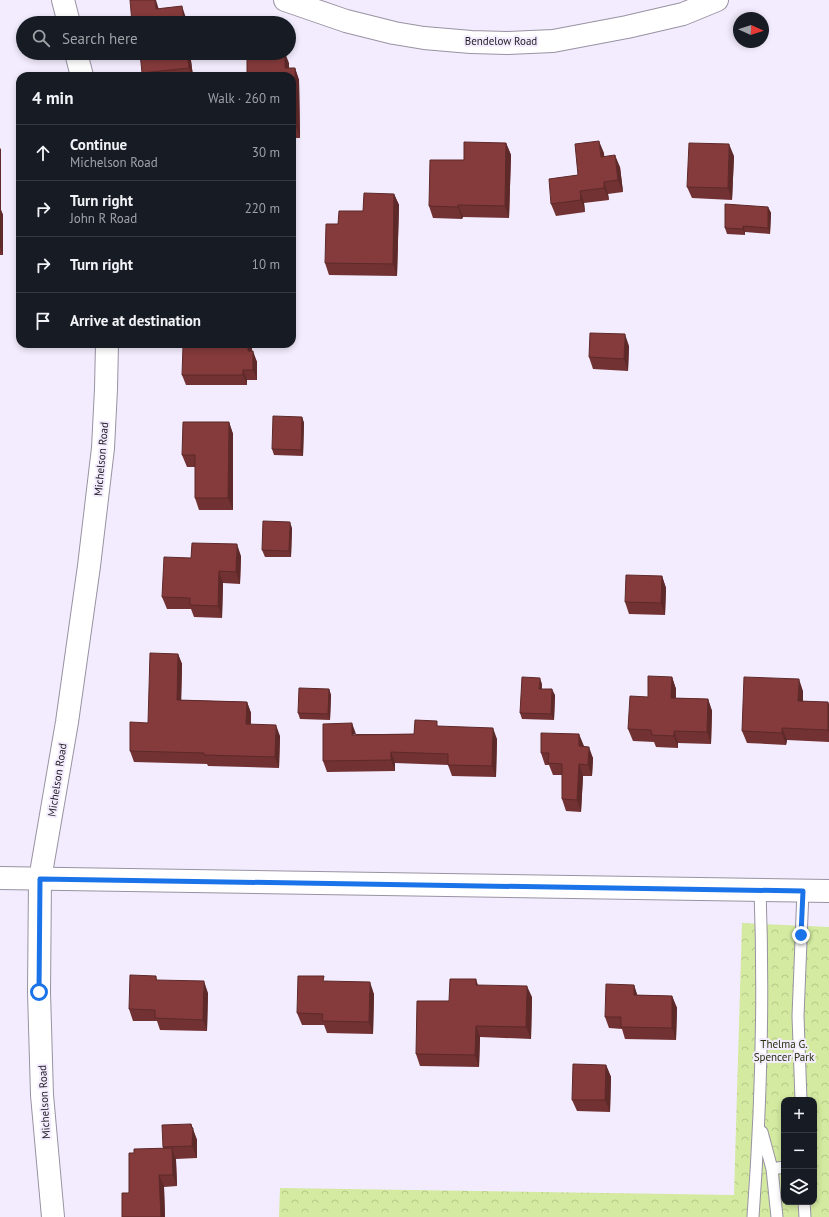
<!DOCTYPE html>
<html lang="en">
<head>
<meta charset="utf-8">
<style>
  :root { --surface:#171b24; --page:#20242c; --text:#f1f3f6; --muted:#9ea1a6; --line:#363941 }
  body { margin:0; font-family:"PT Sans",sans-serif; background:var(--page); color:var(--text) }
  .controls { position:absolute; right:12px; bottom:12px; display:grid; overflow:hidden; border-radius:8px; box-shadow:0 2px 6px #0003 }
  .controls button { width:36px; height:36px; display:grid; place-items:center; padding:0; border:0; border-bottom:1px solid var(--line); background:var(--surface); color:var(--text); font:20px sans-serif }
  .compass { position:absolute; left:733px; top:12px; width:36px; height:36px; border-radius:50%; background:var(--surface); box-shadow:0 2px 6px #0003; rotate:93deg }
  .stop { position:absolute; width:12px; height:12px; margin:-9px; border:3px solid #1a73e8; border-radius:50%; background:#fff }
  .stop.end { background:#1a73e8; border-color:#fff; box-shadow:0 1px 4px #0008 }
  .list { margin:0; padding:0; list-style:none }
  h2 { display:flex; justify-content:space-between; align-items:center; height:52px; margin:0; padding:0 16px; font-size:17px }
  h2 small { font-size:13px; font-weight:400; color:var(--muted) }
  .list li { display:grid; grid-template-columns:26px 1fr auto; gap:12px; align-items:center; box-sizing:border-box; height:56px; padding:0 16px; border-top:1px solid var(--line) }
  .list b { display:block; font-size:15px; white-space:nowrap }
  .list p { margin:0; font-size:13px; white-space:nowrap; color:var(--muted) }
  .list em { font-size:13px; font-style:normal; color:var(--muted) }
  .icon { flex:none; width:22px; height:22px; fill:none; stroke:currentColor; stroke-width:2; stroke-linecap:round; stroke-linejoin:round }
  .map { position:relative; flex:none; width:829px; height:1217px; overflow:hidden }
  .search { position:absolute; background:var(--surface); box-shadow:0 2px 6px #0003; left:16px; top:16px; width:280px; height:44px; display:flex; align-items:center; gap:10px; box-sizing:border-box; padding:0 14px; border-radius:22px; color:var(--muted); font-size:15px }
  .panel { position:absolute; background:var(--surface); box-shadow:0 2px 6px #0003; left:16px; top:72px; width:280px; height:276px; border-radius:12px }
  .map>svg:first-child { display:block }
  .park { fill:url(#park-crowns); fill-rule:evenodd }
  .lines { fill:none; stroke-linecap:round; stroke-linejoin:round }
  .lane-casing { stroke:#9892a2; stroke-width:13 }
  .street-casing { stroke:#9892a2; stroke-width:24 }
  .secondary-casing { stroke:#9892a2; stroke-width:24 }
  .lane { stroke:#fff; stroke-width:11 }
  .street { stroke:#fff; stroke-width:22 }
  .secondary { stroke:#fff; stroke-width:22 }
  .wall { fill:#723233 }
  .shaded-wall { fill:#5d2929 }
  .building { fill:#853a3b; stroke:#5d2929 }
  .route { stroke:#1a73e8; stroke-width:5 }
  .labels { text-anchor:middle; stroke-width:4; stroke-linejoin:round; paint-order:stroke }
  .street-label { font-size:11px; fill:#232127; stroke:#f3ecfe }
  .park-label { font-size:11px; fill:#272f0e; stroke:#f3ecfe }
</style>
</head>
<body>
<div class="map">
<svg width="829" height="1217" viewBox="0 0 829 1217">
  <defs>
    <pattern id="park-crowns" width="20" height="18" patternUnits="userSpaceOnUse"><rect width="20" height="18" fill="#d3eaa0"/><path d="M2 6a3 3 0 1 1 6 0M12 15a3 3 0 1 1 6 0" fill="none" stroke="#b5c88a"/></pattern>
  </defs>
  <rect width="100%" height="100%" fill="#f3ecfe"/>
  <!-- park -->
  <path class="park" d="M 742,923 L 829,927 L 829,1217 L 279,1217 L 280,1188 L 734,1195 ZM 784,1100 L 814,1100 L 814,1202 L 784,1202 Z"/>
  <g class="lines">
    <!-- lane casing -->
    <g class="lane-casing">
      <path id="lane" d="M 801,1100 L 798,1016 L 803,891
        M 762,1132 L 772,1169 L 777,1217
        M 772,1169 L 784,1167
        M 804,1202 L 805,1217
        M 753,1217 C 761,1108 764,999 760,890"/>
    </g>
    <!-- street casing -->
    <g class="street-casing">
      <path id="street" d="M 63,0 L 69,23
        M 285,0 L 346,21 L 394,33 L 424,38 L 471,42 L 507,43 L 553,41 L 627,27 L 683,14 L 717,0
        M 76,53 L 82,76
        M 53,1217 L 42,1095 L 39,992 L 40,879 L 67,722 L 89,566 L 103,448 L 106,389 L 107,344"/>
    </g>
    <!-- secondary casing -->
    <g class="secondary-casing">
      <path id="secondary" d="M 0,878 L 829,891"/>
    </g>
    <!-- lane -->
    <use href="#lane" class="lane"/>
    <!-- street -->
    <use href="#street" class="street"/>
    <!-- secondary -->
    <use href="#secondary" class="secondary"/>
  </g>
  <!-- wall -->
  <path class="wall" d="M 190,53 L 193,76 L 143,76 L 142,73 Z
    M 289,63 L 289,68 L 295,68 L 299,80 L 300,138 L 292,138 L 292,76 L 247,76 Z
    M 506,143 L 511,155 L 509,218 L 463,217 L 462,219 L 433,218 L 429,206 L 464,160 Z
    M 0,148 L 1,150 L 1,210 L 3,215 L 3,255 L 0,255 Z
    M 604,153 L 604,156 L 620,167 L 623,192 L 608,194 L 609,200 L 584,203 L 585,212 L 556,216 L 551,204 L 578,175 Z
    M 734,156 L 732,200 L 692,198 L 687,187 Z
    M 394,194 L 399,205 L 397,276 L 329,275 L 325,263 L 338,224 L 363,211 Z
    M 768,207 L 771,213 L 770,234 L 745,232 L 745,235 L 727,234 L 725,228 Z
    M 199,344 L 252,344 L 252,351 L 257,362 L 257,380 L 247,380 L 247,385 L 186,385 L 182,375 L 199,346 Z
    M 629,346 L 628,371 L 593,369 L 589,357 Z
    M 302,417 L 304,423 L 303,456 L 274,455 L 272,449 Z
    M 229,422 L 233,434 L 233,510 L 199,510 L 195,498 L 195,467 L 187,467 L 182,455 Z
    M 292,528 L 291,557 L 265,557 L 262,550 Z
    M 241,556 L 240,584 L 223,583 L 222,618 L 194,617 L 191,609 L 167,609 L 162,597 L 191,558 Z
    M 662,576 L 666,588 L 665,615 L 629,614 L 625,602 Z
    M 178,654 L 182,664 L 181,700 L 247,702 L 251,713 L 251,725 L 280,736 L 279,768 L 208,766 L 207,764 L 134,762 L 130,751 L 148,723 Z
    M 672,677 L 676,689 L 676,698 L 708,699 L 712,711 L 711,744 L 678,743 L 678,748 L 656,747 L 654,742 L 633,741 L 628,729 L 648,697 Z
    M 542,684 L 542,689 L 555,695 L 554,720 L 522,719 L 520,713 Z
    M 329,689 L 331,695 L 330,720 L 300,719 L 298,713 Z
    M 803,691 L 803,701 L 829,704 L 829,742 L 787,740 L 786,745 L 747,743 L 742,731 Z
    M 439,726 L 497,739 L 496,777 L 452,776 L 448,765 L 395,763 L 395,771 L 327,772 L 323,761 L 356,734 L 414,734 Z
    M 584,746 L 593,758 L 592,776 L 583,776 L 581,812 L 566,811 L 562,799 L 562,775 L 553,775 L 549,765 L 545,765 L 541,753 Z
    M 156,976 L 157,980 L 208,993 L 207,1031 L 160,1030 L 157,1021 L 133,1021 L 129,1009 Z
    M 476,979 L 478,985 L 532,997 L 531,1039 L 480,1037 L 479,1067 L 420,1066 L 416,1054 L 449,1001 Z
    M 326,981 L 374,994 L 373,1034 L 327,1033 L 324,1025 L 302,1025 L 297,1013 Z
    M 634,985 L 637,995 L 672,996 L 677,1008 L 676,1040 L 625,1039 L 622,1029 L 609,1028 L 605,1017 Z
    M 606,1065 L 611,1077 L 610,1112 L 577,1111 L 572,1100 Z
    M 191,1124 L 197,1140 L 197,1158 L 176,1159 L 176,1160 L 177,1186 L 164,1187 L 165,1217 L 122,1217 L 129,1193 L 163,1148 L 163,1147 Z"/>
  <!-- shaded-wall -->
  <path class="shaded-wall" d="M 155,0 L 156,0 L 159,10 L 156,9 Z
    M 182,6 L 186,18 L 187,23 L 184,23 Z
    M 187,53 L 190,53 L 193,76 L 192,76 L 189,68 Z
    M 285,53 L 289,63 L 289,76 L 285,68 Z
    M 295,68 L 299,80 L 300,138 L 296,126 Z
    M 599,141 L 604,153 L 605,169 L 601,157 Z
    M 506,143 L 511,155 L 509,218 L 505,206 Z
    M 729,144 L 734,156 L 732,200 L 728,188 Z
    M 0,148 L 1,150 L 1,210 L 3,215 L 3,255 L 0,247 Z
    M 615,155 L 620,167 L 623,192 L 618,180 Z
    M 604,182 L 608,194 L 609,200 L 604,188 Z
    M 580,191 L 584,203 L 585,212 L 581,200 Z
    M 394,194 L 399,205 L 397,276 L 393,264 Z
    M 458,205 L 463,217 L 462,219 L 458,207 Z
    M 768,207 L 771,213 L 770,234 L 768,228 Z
    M 743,226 L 745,232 L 745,235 L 743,229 Z
    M 625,334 L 629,346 L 628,371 L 624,359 Z
    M 248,344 L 252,344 L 252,362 L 248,351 Z
    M 253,351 L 257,362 L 257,380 L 253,370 Z
    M 243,370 L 247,380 L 247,385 L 243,375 Z
    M 302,417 L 304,423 L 303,456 L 301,450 Z
    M 229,422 L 233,434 L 233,510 L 228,498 Z
    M 290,522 L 292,528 L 291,557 L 289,551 Z
    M 237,544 L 241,556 L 240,584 L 236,572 Z
    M 219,571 L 223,583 L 222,618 L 218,606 Z
    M 662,576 L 666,588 L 665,615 L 661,603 Z
    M 178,654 L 182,664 L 181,710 L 177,700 Z
    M 672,677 L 676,689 L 675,709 L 671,698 Z
    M 540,678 L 542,684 L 541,695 L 539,689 Z
    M 799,679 L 803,691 L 803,713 L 798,701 Z
    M 329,689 L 331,695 L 330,720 L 328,714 Z
    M 552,689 L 555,695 L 554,720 L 551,714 Z
    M 708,699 L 712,711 L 711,744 L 707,732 Z
    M 247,702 L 251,713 L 250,735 L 246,724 Z
    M 828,702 L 829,704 L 829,733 L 828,730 Z
    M 352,723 L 356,734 L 352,735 Z
    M 276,725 L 280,736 L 279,768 L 275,757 Z
    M 493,728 L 497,739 L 496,777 L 492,766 Z
    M 782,728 L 787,740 L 786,745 L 782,733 Z
    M 674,731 L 678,743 L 678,748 L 674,736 Z
    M 579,734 L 584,746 L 583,758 L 579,746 Z
    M 589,747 L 593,758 L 592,776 L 588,765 Z
    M 391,752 L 395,763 L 395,771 L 391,760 Z
    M 579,764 L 583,776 L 581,812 L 577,800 Z
    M 204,981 L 208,993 L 207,1031 L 203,1020 Z
    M 370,982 L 374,994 L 373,1034 L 369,1022 Z
    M 634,985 L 638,997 L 634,995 Z
    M 527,986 L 532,997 L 531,1039 L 526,1027 Z
    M 672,996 L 677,1008 L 676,1040 L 672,1028 Z
    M 476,1026 L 480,1037 L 479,1067 L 475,1055 Z
    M 606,1065 L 611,1077 L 610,1112 L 605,1100 Z
    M 191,1124 L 197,1140 L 197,1158 L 192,1146 Z
    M 172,1148 L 176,1160 L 177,1186 L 173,1175 Z
    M 159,1175 L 164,1187 L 165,1217 L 161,1217 Z"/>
  <!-- building -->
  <path class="building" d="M 130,0 L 155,0 L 156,9 L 182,6 L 184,23 L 132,23 Z
    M 140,53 L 187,53 L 189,68 L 142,73 Z
    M 247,53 L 285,53 L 285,68 L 295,68 L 296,126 L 292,126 L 292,76 L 247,76 Z
    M 599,141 L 601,157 L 615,155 L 618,180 L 604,182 L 604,188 L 580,191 L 581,200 L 551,204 L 549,179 L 578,175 L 575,144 Z
    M 464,142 L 506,143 L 505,206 L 458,205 L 458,207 L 429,206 L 430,160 L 464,160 Z
    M 689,143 L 729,144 L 728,188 L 687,187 Z
    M 364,193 L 394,194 L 393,264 L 325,263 L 326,224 L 338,224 L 339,211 L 363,211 Z
    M 725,204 L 768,207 L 768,228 L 743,226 L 743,229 L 725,228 Z
    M 590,333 L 625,334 L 624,359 L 589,357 Z
    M 199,344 L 248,344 L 248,351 L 253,351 L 253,370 L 243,370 L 243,375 L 182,375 L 183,346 L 199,346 Z
    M 273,416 L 302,417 L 301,450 L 272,449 Z
    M 183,422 L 229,422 L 228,498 L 195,498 L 195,455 L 182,455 Z
    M 263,521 L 290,522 L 289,551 L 262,550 Z
    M 192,543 L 237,544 L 236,572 L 219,571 L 218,606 L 190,605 L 190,598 L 162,597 L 164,557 L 191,558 Z
    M 626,575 L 662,576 L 661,603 L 625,602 Z
    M 150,653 L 178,654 L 177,700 L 247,702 L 246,724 L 276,725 L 275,757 L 204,755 L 204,753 L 130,751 L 130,722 L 148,723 Z
    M 648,676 L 672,677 L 671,698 L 708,699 L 707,732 L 674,731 L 674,736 L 652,735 L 651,730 L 628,729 L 630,696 L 648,697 Z
    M 522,677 L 540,678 L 539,689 L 552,689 L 551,714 L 520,713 Z
    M 744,677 L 799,679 L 798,701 L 828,702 L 828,730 L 782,728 L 782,733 L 742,731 Z
    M 299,688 L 329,689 L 328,714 L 298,713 Z
    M 415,720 L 437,721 L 437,726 L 493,728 L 492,766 L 448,765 L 448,754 L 391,752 L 391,760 L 323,761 L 323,724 L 352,723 L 352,735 L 414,734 Z
    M 541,733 L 579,734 L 579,746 L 589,747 L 588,765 L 579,764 L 577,800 L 562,799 L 562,764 L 548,763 L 549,753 L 541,753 Z
    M 130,975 L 156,976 L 156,980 L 204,981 L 203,1020 L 155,1018 L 155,1010 L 129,1009 Z
    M 298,976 L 324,976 L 323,981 L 370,982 L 369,1022 L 322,1021 L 323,1014 L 297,1013 Z
    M 450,979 L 476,979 L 476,985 L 527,986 L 526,1027 L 476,1026 L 475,1055 L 416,1054 L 417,1001 L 449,1001 Z
    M 606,984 L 634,985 L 634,995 L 672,996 L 672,1028 L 621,1027 L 621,1017 L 605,1017 Z
    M 573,1064 L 606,1065 L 605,1100 L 572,1100 Z
    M 191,1124 L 192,1128 L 193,1128 L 192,1146 L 163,1147 L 162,1125 Z
    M 172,1148 L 173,1175 L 159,1175 L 161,1217 L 122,1217 L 122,1193 L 129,1193 L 129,1153 L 134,1153 L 134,1149 Z"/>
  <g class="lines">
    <!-- route -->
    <path class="route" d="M 39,992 L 40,879 L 803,891 L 801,935"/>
  </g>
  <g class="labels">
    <!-- street labels -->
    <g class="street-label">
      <text x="501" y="45">Bendelow Road</text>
      <text transform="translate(101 459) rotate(-85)" y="4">Michelson Road</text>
      <text transform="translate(57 780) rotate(-81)" y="4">Michelson Road</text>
      <text transform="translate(44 1102) rotate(-93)" y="4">Michelson Road</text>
    </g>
    <!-- park labels -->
    <g class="park-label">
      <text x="784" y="1048">Thelma G.<tspan x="784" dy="13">Spencer Park</tspan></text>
    </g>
  </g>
</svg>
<div class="controls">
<button>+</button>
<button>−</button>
<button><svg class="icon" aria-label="layers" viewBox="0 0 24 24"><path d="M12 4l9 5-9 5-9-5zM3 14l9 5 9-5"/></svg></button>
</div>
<svg class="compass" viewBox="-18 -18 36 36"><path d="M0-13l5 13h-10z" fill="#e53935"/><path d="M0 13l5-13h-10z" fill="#9ea1a6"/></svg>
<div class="stop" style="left:39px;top:992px"></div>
<div class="stop end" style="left:801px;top:935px"></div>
<div class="search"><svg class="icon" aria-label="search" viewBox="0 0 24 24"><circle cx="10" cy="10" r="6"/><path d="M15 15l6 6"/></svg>Search here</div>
<section class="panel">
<h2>4 min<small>Walk · 260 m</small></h2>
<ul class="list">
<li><svg class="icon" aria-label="ahead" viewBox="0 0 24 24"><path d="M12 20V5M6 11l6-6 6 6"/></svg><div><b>Continue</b><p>Michelson Road</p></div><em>30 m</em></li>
<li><svg class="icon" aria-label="right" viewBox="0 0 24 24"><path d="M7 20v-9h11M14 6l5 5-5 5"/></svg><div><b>Turn right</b><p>John R Road</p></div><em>220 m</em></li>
<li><svg class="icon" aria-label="right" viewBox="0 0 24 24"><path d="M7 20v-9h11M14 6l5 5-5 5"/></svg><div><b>Turn right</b></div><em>10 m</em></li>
<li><svg class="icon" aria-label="arrive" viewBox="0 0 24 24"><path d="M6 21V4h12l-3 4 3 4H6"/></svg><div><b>Arrive at destination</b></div></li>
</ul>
</section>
</div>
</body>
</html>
